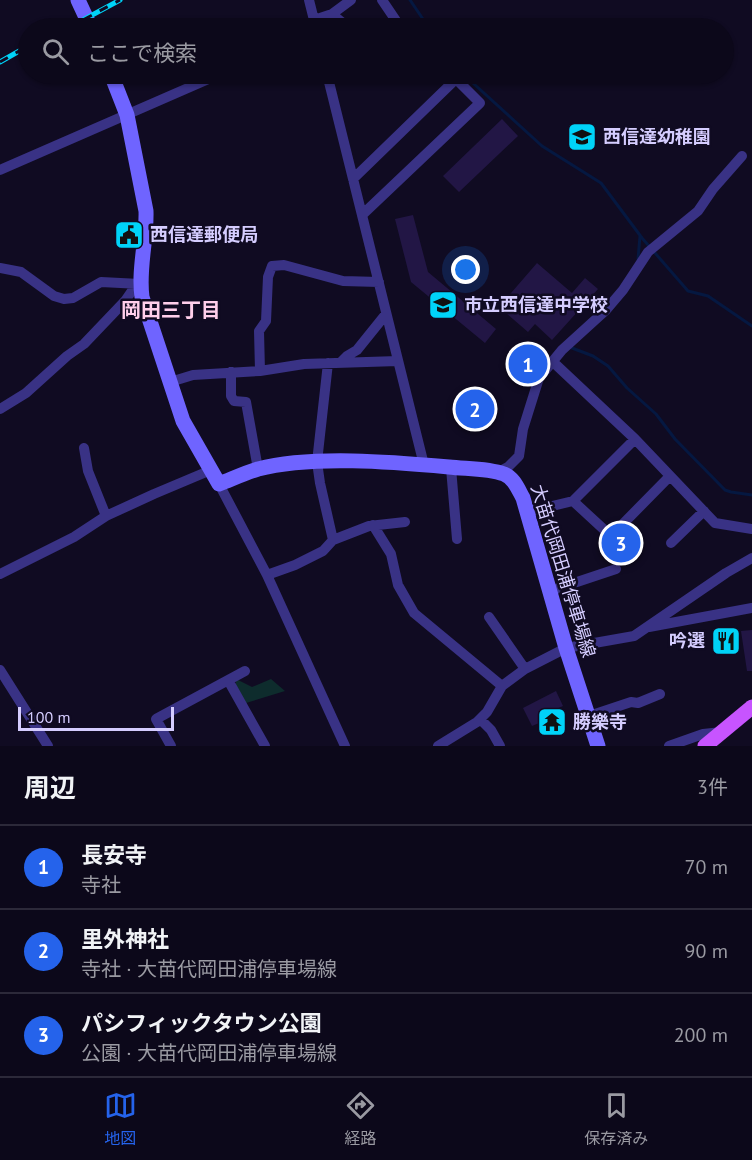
<!DOCTYPE html>
<html lang="ja">
<head>
<meta charset="utf-8">
<style>
  :root { --surface:#0c081a; --page:#151123; --text:#f1f3f6; --muted:#9a9aa2; --line:#2c2939; --accent:#2563eb }
  body { margin:0; font-family:"PT Sans","Noto Sans JP",sans-serif; background:var(--page); color:var(--text) }
  .scale { position:absolute; left:18px; bottom:15px; width:156px; box-sizing:border-box; padding-left:6px; border:3px solid #d5cdff; border-top:0; font-size:16px; line-height:21px; white-space:nowrap; color:#d5cdff; -webkit-text-stroke:4px #100b22; paint-order:stroke }
  .you { position:absolute; left:466px; top:270px; width:21px; height:21px; margin:-15px; border:4px solid #fff; border-radius:50%; background:#1a73e8; box-shadow:0 0 0 9px #1a73e833 }
  .badge { display:grid; place-items:center; width:39px; height:39px; border-radius:50%; background:var(--accent); color:#fff; font-size:20px; font-weight:700 }
  .pin { position:absolute; translate:-50% -50%; border:3px solid #fff; box-shadow:0 2px 6px #0006 }
  .list { margin:0; padding:0; list-style:none }
  h2 { display:flex; justify-content:space-between; align-items:center; height:78px; margin:0; padding:0 24px; font-size:26px }
  h2 small { font-size:20px; font-weight:400; color:var(--muted) }
  .list li { display:grid; grid-template-columns:39px 1fr auto; gap:18px; align-items:center; box-sizing:border-box; height:84px; padding:0 24px; border-top:2px solid var(--line) }
  .list b { display:block; font-size:22px; white-space:nowrap }
  .list p { margin:0; font-size:20px; white-space:nowrap; color:var(--muted) }
  .list em { font-size:20px; font-style:normal; color:var(--muted) }
  .icon { flex:none; width:33px; height:33px; fill:none; stroke:currentColor; stroke-width:2; stroke-linecap:round; stroke-linejoin:round }
  .map { position:relative; flex:none; width:752px; height:746px; overflow:hidden }
  .search { position:absolute; background:var(--surface); box-shadow:0 2px 4px #0004; left:18px; right:18px; top:18px; height:66px; display:flex; align-items:center; gap:15px; box-sizing:border-box; padding:0 21px; border-radius:33px; color:var(--muted); font-size:22px }
  .sheet { height:330px; background:var(--surface) }
  nav { display:flex; justify-content:space-around; align-items:center; box-sizing:border-box; height:84px; border-top:2px solid var(--line); background:var(--surface); font-size:16px; color:var(--muted) }
  nav a { display:grid; justify-items:center; gap:3px }
  nav .on { color:var(--accent) }
  .map>svg:first-child { display:block }
  .green { fill:#0e2c2d }
  .lines { fill:none; stroke-linecap:round; stroke-linejoin:round }
  .stream { stroke:#051841; stroke-width:3 }
  .building { fill:#221645 }
  .street { stroke:#393285; stroke-width:10 }
  .secondary { stroke:#6f64ff; stroke-width:15 }
  .primary { stroke:#c754ff; stroke-width:15 }
  .rail-casing { stroke:#00d3f8; stroke-width:5 }
  .rail { stroke:#100b22; stroke-width:3; stroke-dasharray:9; stroke-linecap:butt }
  .labels { text-anchor:middle; stroke-width:5; stroke-linejoin:round; paint-order:stroke }
  .poi-label { font-size:18px; font-weight:bold; fill:#d5cdff; stroke:#100b22; text-anchor:start }
  .street-label { font-size:18px; fill:#d5cdff; stroke:#100b22 }
  .neighbourhood-label { font-size:20px; font-weight:bold; fill:#ffcfeb; stroke:#100b22 }
</style>
</head>
<body>
<div class="map">
<svg width="752" height="746" viewBox="0 0 752 746">
  <rect width="100%" height="100%" fill="#100b22"/>
  <!-- green -->
  <path class="green" d="M 621,529 L 641,547 L 608,559 L 604,535 Z
    M 236,679 L 252,687 L 271,679 L 285,691 L 246,703 L 236,686 Z"/>
  <g class="lines">
    <!-- stream -->
    <path class="stream" d="M 410,0 L 429,28
      M 463,74 L 542,146 L 601,183 L 642,238 L 688,291 L 708,296 L 752,326
      M 638,259 L 640,236
      M 571,346 L 572,348 L 593,356 L 608,366 L 627,388 L 656,414 L 675,439 L 725,490 L 731,492 L 752,495"/>
  </g>
  <!-- building -->
  <path class="building" d="M 502,119 L 518,136 L 459,192 L 443,176 Z
    M 413,215 L 428,272 L 496,329 L 485,343 L 411,282 L 395,219 Z
    M 537,263 L 572,293 L 585,278 L 598,289 L 552,340 L 535,324 L 528,332 L 499,307 Z
    M 475,393 L 477,401 L 481,400 L 484,412 L 464,417 L 460,406 L 465,405 L 463,396 Z
    M 752,630 L 752,671 L 747,671 L 741,631 Z
    M 556,691 L 563,706 L 552,711 L 554,715 L 550,717 L 551,718 L 532,726 L 523,708 Z"/>
  <g class="lines">
    <!-- street -->
    <path class="street" d="M 309,0 L 316,28
      M 382,0 L 401,28
      M 332,14 L 349,28
      M 314,20 L 332,14 L 351,0
      M 327,74 L 424,465
      M 0,170 L 220,74
      M 353,179 L 456,79 L 480,103 L 362,215
      M 0,268 L 21,272 L 54,296 L 64,299 L 73,298 L 101,282 L 140,284
      M 552,361 L 635,439 L 715,523 L 752,529
      M 328,363 L 317,462 L 320,483 L 333,540
      M 340,363 L 347,356 L 357,350 L 386,314
      M 260,371 L 259,331 L 266,321 L 268,277 L 272,266 L 284,265 L 343,281 L 379,282
      M 231,372 L 231,396 L 234,401 L 246,402 L 258,469
      M 170,382 L 193,375 L 260,371 L 304,364 L 398,361
      M 0,409 L 26,393 L 67,356 L 84,344 L 125,301 L 136,285
      M 84,448 L 88,471 L 106,516
      M 451,468 L 457,539
      M 497,473 L 508,467 L 519,456 L 523,429 L 539,378 L 562,350 L 606,310 L 623,290 L 648,252 L 698,211 L 713,189 L 742,156
      M 219,484 L 267,575 L 345,746
      M 573,501 L 611,536 L 670,476
      M 527,512 L 573,501 L 635,439
      M 373,525 L 391,554 L 398,585 L 414,613 L 502,686
      M 671,543 L 704,511
      M 0,574 L 74,537 L 106,516 L 154,494 L 211,470
      M 267,575 L 295,565 L 323,551 L 333,540 L 369,526 L 405,522
      M 550,591 L 616,569
      M 489,617 L 525,669
      M 649,627 L 752,608
      M 0,670 L 48,746
      M 228,680 L 265,746
      M 589,716 L 631,702 L 638,703 L 660,694
      M 480,719 L 491,730 L 500,746
      M 171,746 L 156,719 L 245,671
      M 438,746 L 477,722 L 487,712 L 502,686 L 525,669 L 566,648 L 634,636 L 726,573 L 752,558
      M 669,746 L 703,734 L 722,732"/>
    <!-- secondary -->
    <path class="secondary" d="M 78,0 L 91,28
      M 111,74 L 127,115 L 146,211 C 147,240 138,269 142,297 L 183,421 L 219,484 C 232,479 245,473 258,469 C 312,455 393,462 449,467 C 466,469 487,468 504,474 C 514,478 518,489 523,498 L 566,648 L 598,746"/>
    <!-- primary -->
    <path class="primary" d="M 705,746 L 752,707"/>
    <!-- rail casing -->
    <g class="rail-casing">
      <path id="rail" d="M 68,28 L 120,0
        M 0,62 L 28,46"/>
    </g>
    <!-- rail -->
    <use href="#rail" class="rail"/>
  </g>
  <!-- icons -->
  <defs>
    <g id="school-square" transform="scale(1.5)"><rect x="-9" y="-9" width="18" height="18" rx="4" fill="#00d3f8" stroke="#100b22"/><path d="M0-5L7-2L0 1L-7-2ZM-4 1L0 2.5L4 1V4Q0 6-4 4Z" fill="#111"/></g>
    <g id="civic-square" transform="scale(1.5)"><rect x="-9" y="-9" width="18" height="18" rx="4" fill="#00d3f8" stroke="#100b22"/><path d="M-.6-6.5H3V-4.5H.6V-3L4-1V1h2V6H-6V1h2V-1L-.6-3ZM-1.2 2.5V6h2.4V2.5Z" fill="#111"/></g>
    <g id="restaurant-square" transform="scale(1.5)"><rect x="-9" y="-9" width="18" height="18" rx="4" fill="#00d3f8" stroke="#100b22"/><path d="M-5-6h1v4h1v-4h1v4h1v-4h1v5L-1.5 .5V6h-2V.5L-5-1ZM5-6V6H3V1.5H1.5Q1.5-4 5-6Z" fill="#111"/></g>
    <g id="temple-square" transform="scale(1.5)"><rect x="-9" y="-9" width="18" height="18" rx="4" fill="#00d3f8" stroke="#100b22"/><path d="M0-6L5-2H3V0L6.5 2.5H4V6H1.5V3h-3V6H-4V2.5H-6.5L-3 0V-2H-5Z" fill="#111"/></g>
  </defs>
  <g fill-rule="evenodd">
    <use href="#school-square" x="582" y="137"/>
    <use href="#civic-square" x="129" y="235"/>
    <use href="#school-square" x="443" y="305"/>
    <use href="#restaurant-square" x="726" y="641"/>
    <use href="#temple-square" x="552" y="722"/>
  </g>
  <g class="labels">
    <!-- poi labels -->
    <g class="poi-label">
      <text x="603" y="143">西信達幼稚園</text>
      <text x="150" y="241">西信達郵便局</text>
      <text x="464" y="311">市立西信達中学校</text>
      <text x="705" y="647" text-anchor="end">吟選</text>
      <text x="573" y="728">勝樂寺</text>
    </g>
    <!-- street labels -->
    <g class="street-label">
      <text transform="translate(563 571) rotate(73)" y="6">大苗代岡田浦停車場線</text>
    </g>
    <!-- neighbourhood labels -->
    <g class="neighbourhood-label">
      <text x="171" y="317">岡田三丁目</text>
    </g>
  </g>
</svg>
<div class="scale">100 m</div>
<div class="you"></div>
<div class="pin badge" style="left:528px;top:364px">1</div>
<div class="pin badge" style="left:475px;top:409px">2</div>
<div class="pin badge" style="left:621px;top:543px">3</div>
<div class="search"><svg class="icon" aria-label="search" viewBox="0 0 24 24"><circle cx="10" cy="10" r="6"/><path d="M15 15l6 6"/></svg>ここで検索</div>
</div>
<section class="sheet">
<h2>周辺<small>3件</small></h2>
<ul class="list">
<li><span class="badge">1</span><div><b>長安寺</b><p>寺社</p></div><em>70 m</em></li>
<li><span class="badge">2</span><div><b>里外神社</b><p>寺社 · 大苗代岡田浦停車場線</p></div><em>90 m</em></li>
<li><span class="badge">3</span><div><b>パシフィックタウン公園</b><p>公園 · 大苗代岡田浦停車場線</p></div><em>200 m</em></li>
</ul>
</section>
<nav>
<a class="on"><svg class="icon" aria-label="map" viewBox="0 0 24 24"><path d="M3 6l6-2 6 2 6-2v14l-6 2-6-2-6 2zM9 4v14M15 6v14"/></svg>地図</a>
<a><svg class="icon" aria-label="directions" viewBox="0 0 24 24"><path d="M12 3l9 9-9 9-9-9zM9 14v-3h6M13 9l2 2-2 2"/></svg>経路</a>
<a><svg class="icon" aria-label="saved" viewBox="0 0 24 24"><path d="M7 4h10v16l-5-4-5 4z"/></svg>保存済み</a>
</nav>
</body>
</html>
